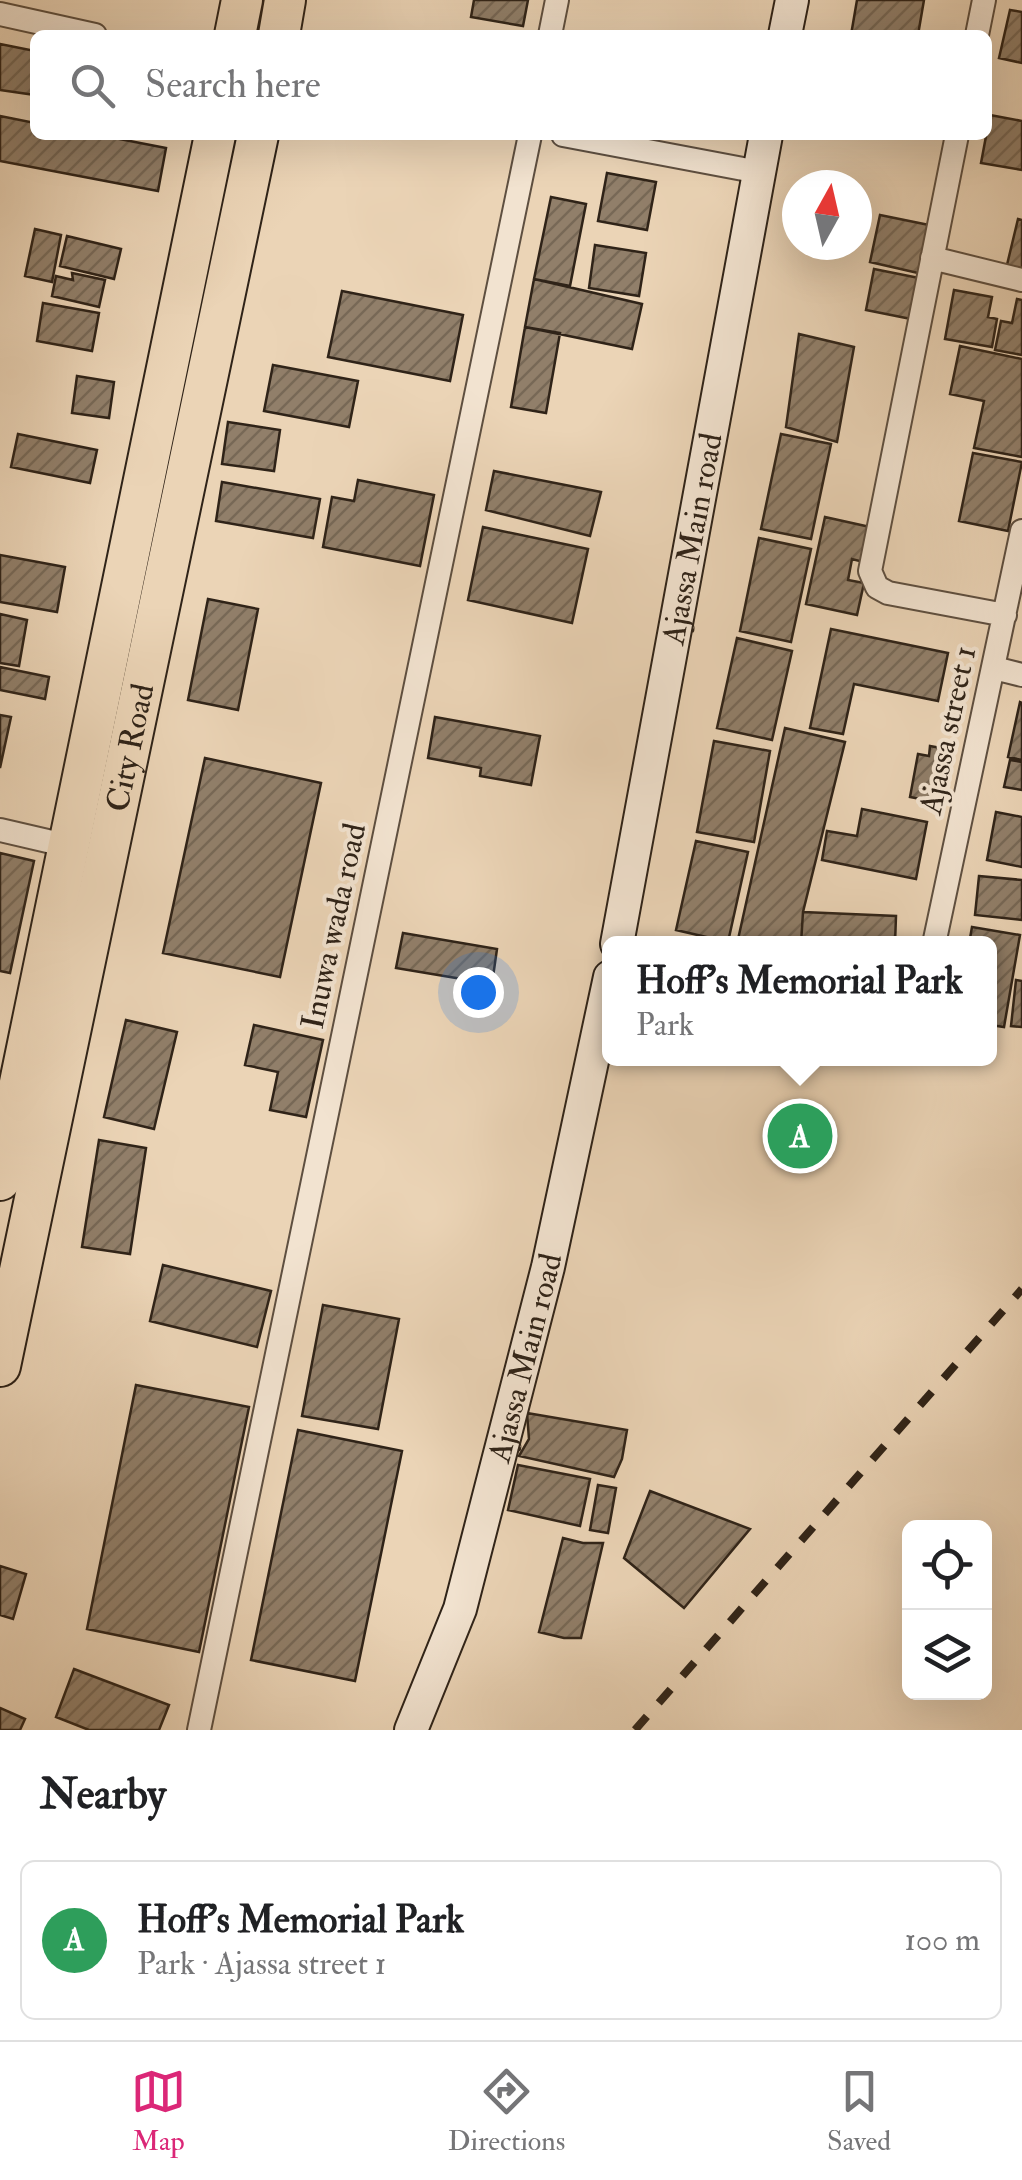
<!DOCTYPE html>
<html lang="en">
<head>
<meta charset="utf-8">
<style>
  :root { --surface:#fff; --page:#f6f6f6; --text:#202124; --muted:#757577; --line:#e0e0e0; --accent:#db2777 }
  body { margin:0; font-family:"IM FELL Double Pica",serif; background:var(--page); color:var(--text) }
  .controls { position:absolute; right:30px; bottom:30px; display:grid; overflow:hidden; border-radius:15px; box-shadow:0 10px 40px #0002 }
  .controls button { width:90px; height:90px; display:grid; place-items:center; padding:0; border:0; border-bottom:2px solid var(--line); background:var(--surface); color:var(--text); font:50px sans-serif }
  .compass { position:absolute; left:782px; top:170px; width:90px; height:90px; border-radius:50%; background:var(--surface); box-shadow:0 10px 40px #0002; rotate:8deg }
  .you { position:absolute; left:478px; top:992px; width:35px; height:35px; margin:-25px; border:8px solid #fff; border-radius:50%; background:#1a73e8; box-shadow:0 0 0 15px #1a73e833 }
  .badge { display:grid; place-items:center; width:65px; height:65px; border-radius:50%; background:var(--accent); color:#fff; font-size:32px; font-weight:700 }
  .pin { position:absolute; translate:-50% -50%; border:5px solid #fff; box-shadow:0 2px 10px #0006 }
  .popup { position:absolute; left:602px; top:936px; width:395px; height:130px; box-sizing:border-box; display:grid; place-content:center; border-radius:15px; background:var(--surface); filter:drop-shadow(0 2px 8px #0005); font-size:32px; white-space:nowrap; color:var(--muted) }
  .popup b { font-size:38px; color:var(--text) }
  .popup::after { content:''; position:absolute; left:50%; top:100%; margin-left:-20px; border:20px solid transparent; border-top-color:var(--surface) }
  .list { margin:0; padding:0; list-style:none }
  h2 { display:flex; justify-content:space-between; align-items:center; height:130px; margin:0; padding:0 40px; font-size:42px }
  h2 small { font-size:32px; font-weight:400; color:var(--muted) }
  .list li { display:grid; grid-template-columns:65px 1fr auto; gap:30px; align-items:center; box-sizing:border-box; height:160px; margin:0 20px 20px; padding:0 20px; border:2px solid var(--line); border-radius:15px }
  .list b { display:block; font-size:38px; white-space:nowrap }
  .list p { margin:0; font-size:32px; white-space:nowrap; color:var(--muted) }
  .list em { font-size:32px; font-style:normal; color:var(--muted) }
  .icon { flex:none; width:55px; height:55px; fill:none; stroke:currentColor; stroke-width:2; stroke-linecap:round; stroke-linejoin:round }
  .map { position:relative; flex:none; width:1022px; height:1730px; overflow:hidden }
  .search { position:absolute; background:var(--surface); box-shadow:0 10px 40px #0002; left:30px; right:30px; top:30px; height:110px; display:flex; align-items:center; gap:25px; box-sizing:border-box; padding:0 35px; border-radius:15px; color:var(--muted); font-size:38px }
  .sheet { height:310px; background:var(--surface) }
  nav { display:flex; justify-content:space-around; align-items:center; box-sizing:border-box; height:140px; border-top:2px solid var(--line); background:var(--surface); font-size:28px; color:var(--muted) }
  nav a { display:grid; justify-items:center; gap:5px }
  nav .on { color:var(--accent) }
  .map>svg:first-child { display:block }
  .building { fill:url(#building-hatch); stroke:#2f2318; stroke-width:2.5 }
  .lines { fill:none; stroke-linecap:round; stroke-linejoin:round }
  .street-casing { stroke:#5e4f40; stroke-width:26 }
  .secondary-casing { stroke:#2f2318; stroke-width:36 }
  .highway-casing { stroke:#2f2318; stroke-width:44 }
  .street { stroke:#f2e3d0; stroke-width:22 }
  .secondary { stroke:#f2e3d0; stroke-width:32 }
  .highway { stroke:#ebd4b6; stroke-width:40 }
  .rail { stroke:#2f2318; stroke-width:8; stroke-dasharray:18 18; stroke-linecap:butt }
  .labels { text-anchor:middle; stroke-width:8; stroke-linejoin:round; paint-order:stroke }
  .street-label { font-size:32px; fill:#2f2318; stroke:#f2e3d0 }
</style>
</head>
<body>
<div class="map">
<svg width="1022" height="1730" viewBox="0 0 1022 1730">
  <defs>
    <pattern id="building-hatch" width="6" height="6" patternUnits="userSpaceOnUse" patternTransform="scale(2.5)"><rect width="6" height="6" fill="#917f6a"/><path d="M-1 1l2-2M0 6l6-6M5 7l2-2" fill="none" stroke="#776856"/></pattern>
  </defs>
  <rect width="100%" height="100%" fill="#ebd4b6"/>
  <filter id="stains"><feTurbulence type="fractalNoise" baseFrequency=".002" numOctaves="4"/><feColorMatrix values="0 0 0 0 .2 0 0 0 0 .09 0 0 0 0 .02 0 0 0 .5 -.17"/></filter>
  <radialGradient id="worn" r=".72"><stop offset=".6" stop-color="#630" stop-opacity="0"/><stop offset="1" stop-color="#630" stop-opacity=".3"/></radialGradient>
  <!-- building -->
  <path class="building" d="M 474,0 L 528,0 L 523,26 L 471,17 Z
    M 857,0 L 924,0 L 918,35 L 851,35 Z
    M 1010,10 L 1022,12 L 1022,63 L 999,58 Z
    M 0,44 L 35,51 L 35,95 L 0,90 Z
    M 990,115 L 1022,121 L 1022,170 L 981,163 Z
    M 0,116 L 35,123 L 35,135 L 99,135 L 166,148 L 158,191 L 0,161 Z
    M 607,173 L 656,182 L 647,230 L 598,221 Z
    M 551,197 L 586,204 L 570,286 L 534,279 Z
    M 880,215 L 929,225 L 918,273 L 870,262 Z
    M 1018,219 L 1022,220 L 1022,272 L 1006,269 Z
    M 35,229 L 61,235 L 52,282 L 25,276 Z
    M 67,236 L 121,249 L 114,279 L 60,266 Z
    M 595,245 L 646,253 L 639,296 L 589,288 Z
    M 874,269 L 924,279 L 916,320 L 866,310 Z
    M 72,273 L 105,280 L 99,307 L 52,296 L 56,276 L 73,280 Z
    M 534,279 L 642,304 L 632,349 L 525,327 Z
    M 954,290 L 992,297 L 988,317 L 997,319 L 992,347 L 945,339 Z
    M 342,291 L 463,315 L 450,381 L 328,357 Z
    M 1017,299 L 1022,300 L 1022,355 L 995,350 L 1001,321 L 1012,323 Z
    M 43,303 L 99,313 L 92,351 L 37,341 Z
    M 525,327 L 560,333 L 546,413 L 511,407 Z
    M 799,334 L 854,347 L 837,442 L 786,427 Z
    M 960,346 L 1022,359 L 1022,457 L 974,448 L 984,401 L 950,394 Z
    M 273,365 L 358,381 L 349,427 L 264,411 Z
    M 77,376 L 114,382 L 109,418 L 72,413 Z
    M 228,422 L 280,430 L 274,471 L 222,464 Z
    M 18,434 L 97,450 L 90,483 L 11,467 Z
    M 781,434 L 831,444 L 811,539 L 761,529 Z
    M 973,453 L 1022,462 L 1008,531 L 959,521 Z
    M 494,471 L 601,492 L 590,536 L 486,510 Z
    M 358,480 L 434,495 L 420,566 L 323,547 L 332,497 L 354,501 Z
    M 222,482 L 320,499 L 313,538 L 216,521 Z
    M 825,517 L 879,529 L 871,564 L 852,559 L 848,580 L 864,583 L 857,615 L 806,604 Z
    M 483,527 L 588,549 L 572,623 L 468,600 Z
    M 759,538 L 811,549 L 791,642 L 740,631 Z
    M 0,555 L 65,567 L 57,612 L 0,602 Z
    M 208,599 L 258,609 L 238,710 L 188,700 Z
    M 0,614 L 27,620 L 19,666 L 0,663 Z
    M 831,629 L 948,653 L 938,701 L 854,684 L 843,734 L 810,728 Z
    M 737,638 L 792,651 L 772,740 L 717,728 Z
    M 0,667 L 49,677 L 45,699 L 0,690 Z
    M 1020,702 L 1022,703 L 1022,760 L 1008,757 Z
    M 0,715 L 11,717 L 0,768 Z
    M 435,717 L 540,736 L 531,785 L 480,776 L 481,768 L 428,758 Z
    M 785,728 L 845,742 L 803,912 L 801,944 L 737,944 Z
    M 714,741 L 770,751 L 754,842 L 697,832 Z
    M 930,746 L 941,748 L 931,801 L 910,797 L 918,754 L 929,756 Z
    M 205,758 L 321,783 L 280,977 L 163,953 Z
    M 1010,760 L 1022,762 L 1022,790 L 1004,787 Z
    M 862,809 L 927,822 L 916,879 L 822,860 L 827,831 L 857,836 Z
    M 996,812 L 1022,817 L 1022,867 L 987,860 Z
    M 696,841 L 748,852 L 728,942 L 676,930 Z
    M 0,853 L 34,861 L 10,973 L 0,971 Z
    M 979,876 L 1022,880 L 1022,920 L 975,915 Z
    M 803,912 L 896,916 L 895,944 L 801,944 Z
    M 972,927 L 1020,935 L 1004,1027 L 990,1025 L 990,944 L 969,944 Z
    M 403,933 L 497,949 L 492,984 L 396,968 Z
    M 1016,980 L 1022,981 L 1022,1027 L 1011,1026 Z
    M 126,1020 L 177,1032 L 154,1129 L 104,1117 Z
    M 254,1025 L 323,1040 L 306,1117 L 270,1110 L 278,1072 L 245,1065 Z
    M 99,1140 L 146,1148 L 130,1254 L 82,1247 Z
    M 163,1265 L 271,1291 L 257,1347 L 150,1321 Z
    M 323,1305 L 399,1319 L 378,1429 L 302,1416 Z
    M 136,1385 L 249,1407 L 199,1652 L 87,1629 Z
    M 527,1413 L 627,1430 L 622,1459 L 614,1477 L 519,1456 L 529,1439 Z
    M 298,1430 L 402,1451 L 355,1681 L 251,1660 Z
    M 518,1465 L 590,1479 L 580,1526 L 508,1510 Z
    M 598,1485 L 616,1488 L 608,1533 L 590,1530 Z
    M 650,1491 L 750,1529 L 684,1608 L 624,1558 Z
    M 563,1538 L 583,1543 L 603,1543 L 581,1638 L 564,1638 L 539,1632 Z
    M 0,1566 L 26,1574 L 13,1619 L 0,1615 Z
    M 74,1669 L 169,1705 L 159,1730 L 89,1730 L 56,1717 Z
    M 0,1708 L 25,1719 L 20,1730 L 0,1730 Z"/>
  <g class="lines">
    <!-- street casing -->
    <g class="street-casing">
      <path id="street" d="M 0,14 L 95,35
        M 550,35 L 557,0
        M 977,35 L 984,0
        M 563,135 L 759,172
        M 957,135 L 870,571 L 877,587 L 888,593 L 1005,615
        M 932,258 L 1022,280
        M 994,668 L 1022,675
        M 0,830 L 69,846
        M 934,944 L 1022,531
        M 199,1730 L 530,135"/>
    </g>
    <!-- secondary casing -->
    <g class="secondary-casing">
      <g id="secondary">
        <path d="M 785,35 L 792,0"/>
        <path id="s1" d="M 617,944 L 766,135"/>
        <path id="s2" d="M 411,1730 L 460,1609 L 548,1267 L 610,977"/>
      </g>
    </g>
    <!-- highway casing -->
    <g class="highway-casing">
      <g id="highway">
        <path d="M 235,35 L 242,0"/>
        <path d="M 279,35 L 285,0"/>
        <path d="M 0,1180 L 215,135"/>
        <path id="s3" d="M 0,1366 L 258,135"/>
      </g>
    </g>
    <!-- street -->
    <use href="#street" class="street"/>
    <!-- secondary -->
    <use href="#secondary" class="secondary"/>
    <!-- highway -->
    <use href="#highway" class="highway"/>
    <!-- rail -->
    <path class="rail" d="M 635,1730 L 1022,1289"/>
  </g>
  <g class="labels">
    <!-- street labels -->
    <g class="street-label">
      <text dy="11" stroke="none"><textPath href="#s1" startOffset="412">Ajassa Main road</textPath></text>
      <text transform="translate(947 730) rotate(-78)" y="11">Ajassa street 1</text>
      <text dy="11" stroke="none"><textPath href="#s3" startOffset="632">City Road</textPath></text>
      <text transform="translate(333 926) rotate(-78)" y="11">Inuwa wada road</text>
      <text dy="11" stroke="none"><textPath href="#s2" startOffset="390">Ajassa Main road</textPath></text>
    </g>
  </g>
  <rect width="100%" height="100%" filter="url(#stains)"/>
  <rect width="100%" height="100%" fill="url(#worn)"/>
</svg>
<div class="controls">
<button><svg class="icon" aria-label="locate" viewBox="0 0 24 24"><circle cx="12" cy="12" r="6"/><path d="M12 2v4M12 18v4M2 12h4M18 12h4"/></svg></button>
<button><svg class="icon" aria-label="layers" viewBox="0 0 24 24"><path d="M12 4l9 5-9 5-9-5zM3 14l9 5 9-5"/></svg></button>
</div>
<svg class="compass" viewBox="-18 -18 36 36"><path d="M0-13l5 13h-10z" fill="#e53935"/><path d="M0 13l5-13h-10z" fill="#757577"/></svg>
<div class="you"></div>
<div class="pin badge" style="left:800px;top:1136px;background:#2e9e5b">A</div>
<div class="popup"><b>Hoff's Memorial Park</b>Park</div>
<div class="search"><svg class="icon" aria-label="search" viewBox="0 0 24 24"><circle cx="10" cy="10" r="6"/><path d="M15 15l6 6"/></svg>Search here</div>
</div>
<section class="sheet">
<h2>Nearby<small></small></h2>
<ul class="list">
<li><span class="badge" style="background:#2e9e5b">A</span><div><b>Hoff's Memorial Park</b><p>Park · Ajassa street 1</p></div><em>100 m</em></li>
</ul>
</section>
<nav>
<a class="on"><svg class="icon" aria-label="map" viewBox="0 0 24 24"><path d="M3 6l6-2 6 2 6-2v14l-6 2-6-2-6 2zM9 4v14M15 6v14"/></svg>Map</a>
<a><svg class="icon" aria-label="directions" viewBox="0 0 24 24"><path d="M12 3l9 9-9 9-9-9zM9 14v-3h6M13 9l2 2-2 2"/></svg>Directions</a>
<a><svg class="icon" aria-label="saved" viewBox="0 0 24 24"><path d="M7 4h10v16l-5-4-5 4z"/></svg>Saved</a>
</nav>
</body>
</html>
